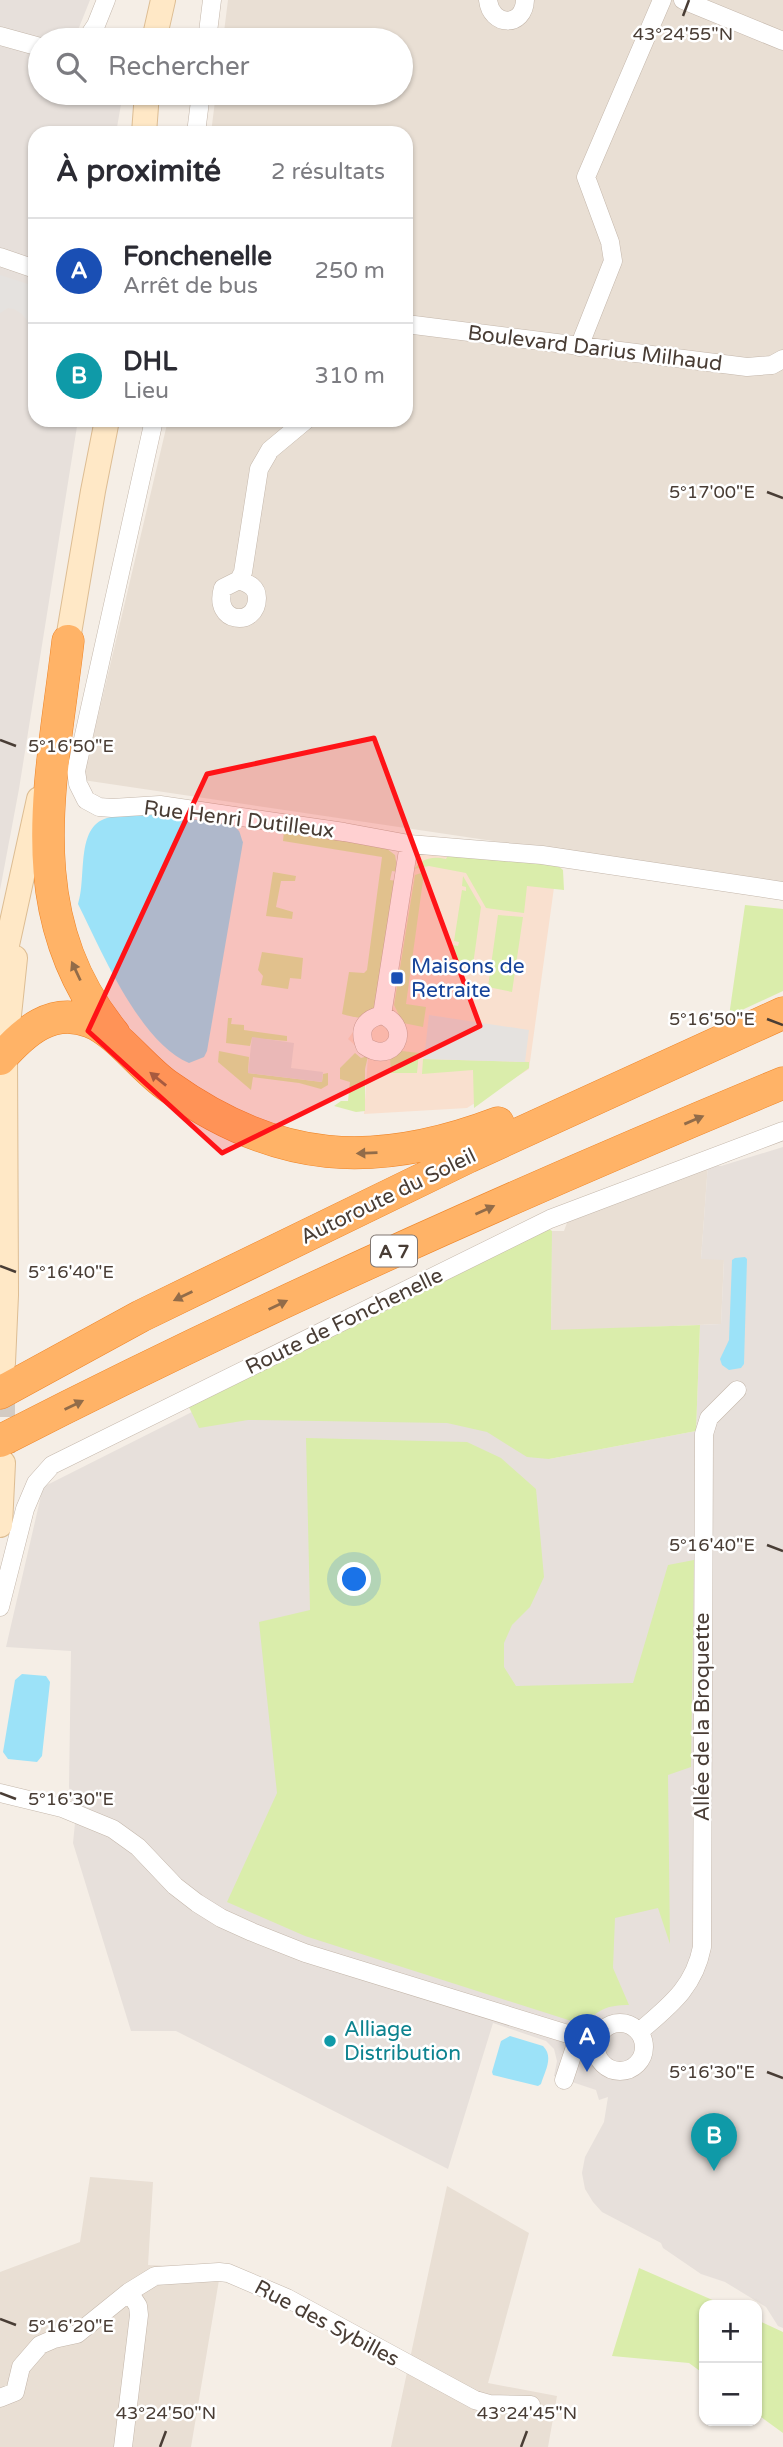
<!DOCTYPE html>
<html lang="fr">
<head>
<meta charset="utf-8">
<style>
  :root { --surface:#fff; --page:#f7f7f7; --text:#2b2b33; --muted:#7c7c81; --line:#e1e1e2; --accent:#7c3aed }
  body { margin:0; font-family:"Varela Round",sans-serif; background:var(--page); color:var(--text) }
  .controls { position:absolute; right:21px; bottom:21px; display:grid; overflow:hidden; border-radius:14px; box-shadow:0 2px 5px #0004 }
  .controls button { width:63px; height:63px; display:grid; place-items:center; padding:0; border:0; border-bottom:2px solid var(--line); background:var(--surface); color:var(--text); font:35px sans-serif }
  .you { position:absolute; left:355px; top:1580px; width:24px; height:24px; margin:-18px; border:5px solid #fff; border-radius:50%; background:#1a73e8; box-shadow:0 0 0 10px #1a73e833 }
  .badge { display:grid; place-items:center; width:46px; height:46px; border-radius:50%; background:var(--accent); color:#fff; font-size:23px; font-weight:700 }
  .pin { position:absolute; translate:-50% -58px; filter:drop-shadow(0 2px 4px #0008) }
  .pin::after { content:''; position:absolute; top:37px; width:24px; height:21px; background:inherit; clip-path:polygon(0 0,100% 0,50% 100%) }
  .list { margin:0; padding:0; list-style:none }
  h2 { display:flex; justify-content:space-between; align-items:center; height:91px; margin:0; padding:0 28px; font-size:30px }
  h2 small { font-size:23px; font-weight:400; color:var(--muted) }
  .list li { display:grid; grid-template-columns:46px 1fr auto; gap:21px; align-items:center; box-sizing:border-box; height:105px; padding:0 28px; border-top:2px solid var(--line) }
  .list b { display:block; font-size:26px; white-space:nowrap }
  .list p { margin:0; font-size:23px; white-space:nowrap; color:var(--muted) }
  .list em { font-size:23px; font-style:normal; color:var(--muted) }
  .icon { flex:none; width:38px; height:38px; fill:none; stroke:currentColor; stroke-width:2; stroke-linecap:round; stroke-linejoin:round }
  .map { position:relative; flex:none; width:783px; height:2447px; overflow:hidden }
  .search { position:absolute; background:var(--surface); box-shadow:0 2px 5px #0004; left:28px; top:28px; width:385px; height:77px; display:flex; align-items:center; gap:18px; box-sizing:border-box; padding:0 24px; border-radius:38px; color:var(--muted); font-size:26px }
  .panel { position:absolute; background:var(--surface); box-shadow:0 2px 5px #0004; left:28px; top:126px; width:385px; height:301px; border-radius:21px }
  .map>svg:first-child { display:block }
  .residential { fill:#e9dfd4 }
  .commercial { fill:#f9e0cf }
  .industrial { fill:#e7e0db }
  .green { fill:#daedab }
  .parking { fill:#e5e2df }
  .water { fill:#9ce2f8 }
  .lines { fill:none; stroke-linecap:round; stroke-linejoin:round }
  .secondary-tunnel { stroke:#d3cbc3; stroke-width:24; stroke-dasharray:24 12; stroke-linecap:butt }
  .street-casing { stroke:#c4b7ab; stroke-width:19 }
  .secondary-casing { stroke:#ddbd93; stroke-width:26 }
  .highway-casing { stroke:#ee8427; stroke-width:33 }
  .street { stroke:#fff; stroke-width:18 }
  .secondary { stroke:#ffe8c6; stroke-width:24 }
  .highway { stroke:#ffb367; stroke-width:32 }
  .oneway { fill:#926c49 }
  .marked { fill:#ff1317; fill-opacity:0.2; stroke:#ff1317; stroke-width:5; stroke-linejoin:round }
  .ticks { fill:none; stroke:#493d35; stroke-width:2.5 }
  .transit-dot { fill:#1a4fb4; stroke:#fff; stroke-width:2.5 }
  .culture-dot { fill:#0f9aa8; stroke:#fff; stroke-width:2.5 }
  .labels { text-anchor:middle; stroke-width:5; stroke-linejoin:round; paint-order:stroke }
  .shield { fill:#fff; stroke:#807772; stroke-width:2 }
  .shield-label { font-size:19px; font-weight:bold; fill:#493d35 }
  .street-label { font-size:21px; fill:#493d35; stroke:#fff }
  .transit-label { font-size:21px; fill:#164399; stroke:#fff; text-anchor:start }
  .culture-label { font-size:21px; fill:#0d838f; stroke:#fff; text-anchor:start }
  .ticks-label { font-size:18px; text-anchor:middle; fill:#493d35; stroke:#fff; stroke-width:5; stroke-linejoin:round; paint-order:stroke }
</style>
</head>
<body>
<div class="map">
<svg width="783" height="2447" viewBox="0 0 783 2447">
  <rect width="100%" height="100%" fill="#f5eee6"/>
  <!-- residential -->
  <path class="residential" d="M 228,0 L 783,0 L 783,884 L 83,780 L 168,420 L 406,420 L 406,133 L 211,133 L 216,93 L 401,93 L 401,40 L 223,40 Z
    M 708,1164 L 701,1259 L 724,1259 L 721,1324 L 551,1331 L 552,1231 L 564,1231 L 568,1220 Z
    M 90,2177 L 153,2182 L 148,2265 L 221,2268 L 191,2447 L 0,2447 L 0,2272 L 80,2242 Z
    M 447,2186 L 529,2233 L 488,2383 L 557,2396 L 548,2447 L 391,2447 Z"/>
  <!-- commercial -->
  <path class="commercial" d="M 401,846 L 556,873 L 529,1069 L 467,1108 L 364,1114 L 368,1057 L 348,1039 L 363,1018 L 372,1014 Z"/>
  <!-- industrial -->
  <path class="industrial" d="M 0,0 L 90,0 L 74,40 L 40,40 L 40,93 L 123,93 L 116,133 L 35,133 L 35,420 L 78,420 L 19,789 L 0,890 Z
    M 783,1147 L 783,2328 L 778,2326 L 766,2307 L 725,2282 L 701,2274 L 663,2248 L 661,2243 L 602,2212 L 593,2202 L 585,2189 L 582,2173 L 585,2157 L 604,2122 L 608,2097 L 599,2100 L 596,2090 L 554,2076 L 557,2061 L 554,2049 L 546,2041 L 493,2023 L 448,2169 L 176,2031 L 131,2031 L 73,1843 L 75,1823 L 69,1787 L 71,1651 L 6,1647 L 43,1487 L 552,1231 L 549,1459 L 696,1431 L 700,1325 L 721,1324 L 724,1260 L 701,1259 L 708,1164 L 721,1166 Z"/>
  <!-- green -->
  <path class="green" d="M 284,831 L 382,845 L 395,855 L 398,872 L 392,871 L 390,880 L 396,881 L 378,1004 C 366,1021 361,1019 342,1014 L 349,972 L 364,973 L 367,970 L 382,857 L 283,841 Z
    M 448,855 L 557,865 L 563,870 L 564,890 L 527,886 L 524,913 L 486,908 L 466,873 L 429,866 L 414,869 C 423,858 432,856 446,859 Z
    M 273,872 L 296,876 L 295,881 L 281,881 L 276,907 L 293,912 L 292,919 L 266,916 Z
    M 421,873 L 424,873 L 406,1004 L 426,1007 L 423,1027 L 403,1023 L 394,1005 L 415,875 Z
    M 463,876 L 481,907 L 473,965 L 451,962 L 453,945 L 458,946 L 459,942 L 454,941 L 462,890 L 466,891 L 466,887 L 462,886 Z
    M 745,905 L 783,909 L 783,991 L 729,1016 Z
    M 498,915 L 523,917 L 512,992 L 488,987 Z
    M 262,952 L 303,958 L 301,979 L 290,978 L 288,989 L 261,985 L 263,976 L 258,970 Z
    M 228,1018 L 232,1018 L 231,1024 L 244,1025 L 244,1030 L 287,1036 L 287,1041 L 252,1038 L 250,1046 L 226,1043 Z
    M 403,1044 L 402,1051 L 419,1053 L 417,1073 L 391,1073 L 390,1058 Z
    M 219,1051 L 249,1057 L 248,1073 L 322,1082 L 323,1074 L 328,1073 L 328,1085 L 321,1089 L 299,1083 L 253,1077 L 251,1090 L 218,1062 Z
    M 355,1053 L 361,1058 L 368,1056 L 365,1069 L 365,1111 L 356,1112 L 334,1106 L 341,1101 L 348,1101 L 350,1082 L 340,1079 L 340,1068 Z
    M 423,1059 L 529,1062 L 529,1068 L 474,1108 L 473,1070 L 422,1074 Z
    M 546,1227 L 552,1231 L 551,1330 L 700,1325 L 696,1431 L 549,1459 L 527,1457 L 487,1432 L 447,1423 L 248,1420 L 199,1428 L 188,1405 Z
    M 306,1438 L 467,1442 L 501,1458 L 536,1489 L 544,1577 L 530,1607 L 512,1625 L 504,1643 L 504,1667 L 516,1686 L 633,1683 L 668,1565 L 694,1560 L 691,1767 L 668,1775 L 670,1944 L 658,1908 L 615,1918 L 613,1968 L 629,2005 C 608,2005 598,2009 584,2025 L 305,1936 L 227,1902 L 277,1793 L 259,1622 L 310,1610 Z
    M 639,2268 L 724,2305 L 704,2305 L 704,2374 L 689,2363 L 612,2356 Z
    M 757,2320 L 783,2332 L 783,2433 L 757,2414 Z"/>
  <!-- parking -->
  <path class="parking" d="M 0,275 L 31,285 L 35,289 L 35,330 L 22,314 L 14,309 L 8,308 L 0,313 Z
    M 429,1015 L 529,1030 L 525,1062 L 424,1059 Z
    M 252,1037 L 294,1043 L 291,1068 L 323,1072 L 322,1082 L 248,1073 Z"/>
  <!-- water -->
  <path class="water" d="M 162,813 C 179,816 228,816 239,831 C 240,832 242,841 243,842 L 207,1051 L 204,1057 L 189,1063 C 140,1043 101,950 78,904 C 87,878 75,827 107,818 C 124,813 145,815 162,813 Z
    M 745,1257 L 747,1259 L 744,1364 L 741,1368 L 729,1370 L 722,1365 L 720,1359 L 729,1340 L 732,1260 L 735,1258 Z
    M 22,1674 L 46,1676 L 50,1682 L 42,1756 L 37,1762 L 8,1759 L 3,1752 L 15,1680 Z
    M 510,2036 L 543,2046 C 554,2057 545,2071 541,2084 L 538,2086 L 493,2075 L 492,2072 L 501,2041 Z"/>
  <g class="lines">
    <!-- secondary-tunnel -->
    <path class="secondary-tunnel" d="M 3,1453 L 3,1374"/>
    <!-- street casing -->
    <g class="street-casing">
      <path id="street" d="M 488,0 C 491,27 524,28 525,0
        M 683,0 L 783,41
        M 0,36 L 40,47
        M 86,40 L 96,25 L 106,0
        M 207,40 L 212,0
        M 196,133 L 201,93
        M 0,257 L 35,269
        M 406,324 L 747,367 L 772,365 L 783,359
        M 579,347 L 613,261 L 610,242 L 586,177 L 662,0
        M 154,420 L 76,771 L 78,784 L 86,800 L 99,807 L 112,808 L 160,805 L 344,832 L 409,844 L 542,855 L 783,891
        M 239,580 C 249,584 257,587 257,598 C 257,628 212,624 223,588 L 239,580 L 243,572 L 259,469 L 270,450 L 306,420
        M 382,1015 C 414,1028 393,1066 365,1046 C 358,1029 365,1019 382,1015 L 409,844
        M 0,1607 L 25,1509 L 36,1483 L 52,1465 L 550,1219 L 783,1131
        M 0,1793 L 62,1808 L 113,1829 L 138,1847 L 175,1886 L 197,1903 L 221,1918 L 252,1932 L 305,1953 L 597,2043
        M596 2047a24 24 0 1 1 48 0a24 24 0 1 1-48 0Z
        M 639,2032 C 669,2006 694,1988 702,1947 L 704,1434 L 709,1418 L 737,1390
        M 564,2080 L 578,2038
        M 0,2398 L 15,2392 L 21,2367 L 40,2345 L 54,2339 L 77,2334 L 129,2292 L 155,2276 L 219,2272 L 228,2273 L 287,2298 L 475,2400 L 489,2404 L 531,2405
        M 123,2447 L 139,2315 L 138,2306 L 129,2292"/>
    </g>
    <!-- secondary casing -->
    <g class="secondary-casing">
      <path id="secondary" d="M 154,40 L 163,0
        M 144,133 L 147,93
        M 65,657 L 93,491 L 107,420
        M 0,977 L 39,799
        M 3,1363 L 6,1295 L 5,1053 L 15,958
        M 0,1525 L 3,1463"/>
    </g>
    <!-- highway casing -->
    <g class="highway-casing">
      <path id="highway" d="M 68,641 C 52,781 16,913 114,1034
        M 0,1059 C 24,1032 52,1006 91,1022 C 117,1032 143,1069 168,1086 C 277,1164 374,1170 498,1123
        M 0,1393 L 141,1316 L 468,1157 L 783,1013
        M 0,1441 C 255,1310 518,1193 783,1083"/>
    </g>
    <!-- street -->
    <use href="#street" class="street"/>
    <!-- secondary -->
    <use href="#secondary" class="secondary"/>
    <!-- highway -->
    <use href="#highway" class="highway"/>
  </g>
  <!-- one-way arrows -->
  <defs><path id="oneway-solid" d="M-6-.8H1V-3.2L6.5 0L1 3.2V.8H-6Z" transform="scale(1.75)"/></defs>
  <g class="oneway">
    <use href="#oneway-solid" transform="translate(76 971) rotate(-115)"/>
    <use href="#oneway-solid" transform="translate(158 1079) rotate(-141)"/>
    <use href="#oneway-solid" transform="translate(694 1120) rotate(-23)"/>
    <use href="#oneway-solid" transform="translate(367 1153) rotate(178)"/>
    <use href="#oneway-solid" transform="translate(485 1210) rotate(-24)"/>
    <use href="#oneway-solid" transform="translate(183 1296) rotate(154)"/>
    <use href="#oneway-solid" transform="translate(278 1305) rotate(-26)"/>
    <use href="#oneway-solid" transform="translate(74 1405) rotate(-26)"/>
  </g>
  <!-- marked area -->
  <path class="marked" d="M 374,738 L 480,1026 L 222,1153 L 88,1031 L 207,774 Z"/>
  <!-- ticks -->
  <path class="ticks" d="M 683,16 L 689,0M 767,492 L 783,498M 0,740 L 16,746M 767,1019 L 783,1025M 0,1266 L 16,1272M 767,1545 L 783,1551M 0,1793 L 16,1799M 767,2072 L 783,2078M 0,2319 L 16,2325M 160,2447 L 166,2431M 521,2447 L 527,2431"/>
  <!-- markers -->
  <rect class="transit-dot" x="390" y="971" width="14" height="14" rx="3.5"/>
  <circle class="culture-dot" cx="330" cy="2041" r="7"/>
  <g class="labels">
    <!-- shield labels -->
    <rect class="shield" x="371" y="1235.5" width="46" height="31" rx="5"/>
    <g class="shield-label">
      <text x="394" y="1258">A 7</text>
    </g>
    <!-- street labels -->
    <g class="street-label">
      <text transform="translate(595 348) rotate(7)" y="7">Boulevard Darius Milhaud</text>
      <text transform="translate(239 819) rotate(7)" y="7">Rue Henri Dutilleux</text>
      <text transform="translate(388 1196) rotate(-26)" y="7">Autoroute du Soleil</text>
      <text transform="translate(344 1321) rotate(-26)" y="7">Route de Fonchenelle</text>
      <text transform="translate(702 1717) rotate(-90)" y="7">Allée de la Broquette</text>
      <text transform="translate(327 2323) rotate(28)" y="7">Rue des Sybilles</text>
    </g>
    <!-- transit labels -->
    <g class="transit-label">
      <text x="411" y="973">Maisons de<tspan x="411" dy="24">Retraite</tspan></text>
    </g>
    <!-- culture labels -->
    <g class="culture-label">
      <text x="344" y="2036">Alliage<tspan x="344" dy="24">Distribution</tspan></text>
    </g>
  </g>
  <g class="ticks-label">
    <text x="683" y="40">43°24'55"N</text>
    <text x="712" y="498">5°17'00"E</text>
    <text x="71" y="752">5°16'50"E</text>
    <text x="712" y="1025">5°16'50"E</text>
    <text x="71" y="1278">5°16'40"E</text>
    <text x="712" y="1551">5°16'40"E</text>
    <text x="71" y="1805">5°16'30"E</text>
    <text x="712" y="2078">5°16'30"E</text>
    <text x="71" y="2332">5°16'20"E</text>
    <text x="166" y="2419">43°24'50"N</text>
    <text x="527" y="2419">43°24'45"N</text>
  </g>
</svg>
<div class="controls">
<button>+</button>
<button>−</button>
</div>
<div class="you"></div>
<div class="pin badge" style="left:587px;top:2072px;background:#1a4fb4">A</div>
<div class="pin badge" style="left:714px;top:2171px;background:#0f9aa8">B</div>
<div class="search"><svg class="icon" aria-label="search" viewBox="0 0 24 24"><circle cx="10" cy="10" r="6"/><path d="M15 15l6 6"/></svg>Rechercher</div>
<section class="panel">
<h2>À proximité<small>2 résultats</small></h2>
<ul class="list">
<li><span class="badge" style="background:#1a4fb4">A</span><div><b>Fonchenelle</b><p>Arrêt de bus</p></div><em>250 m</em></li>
<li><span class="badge" style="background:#0f9aa8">B</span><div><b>DHL</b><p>Lieu</p></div><em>310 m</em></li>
</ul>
</section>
</div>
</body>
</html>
